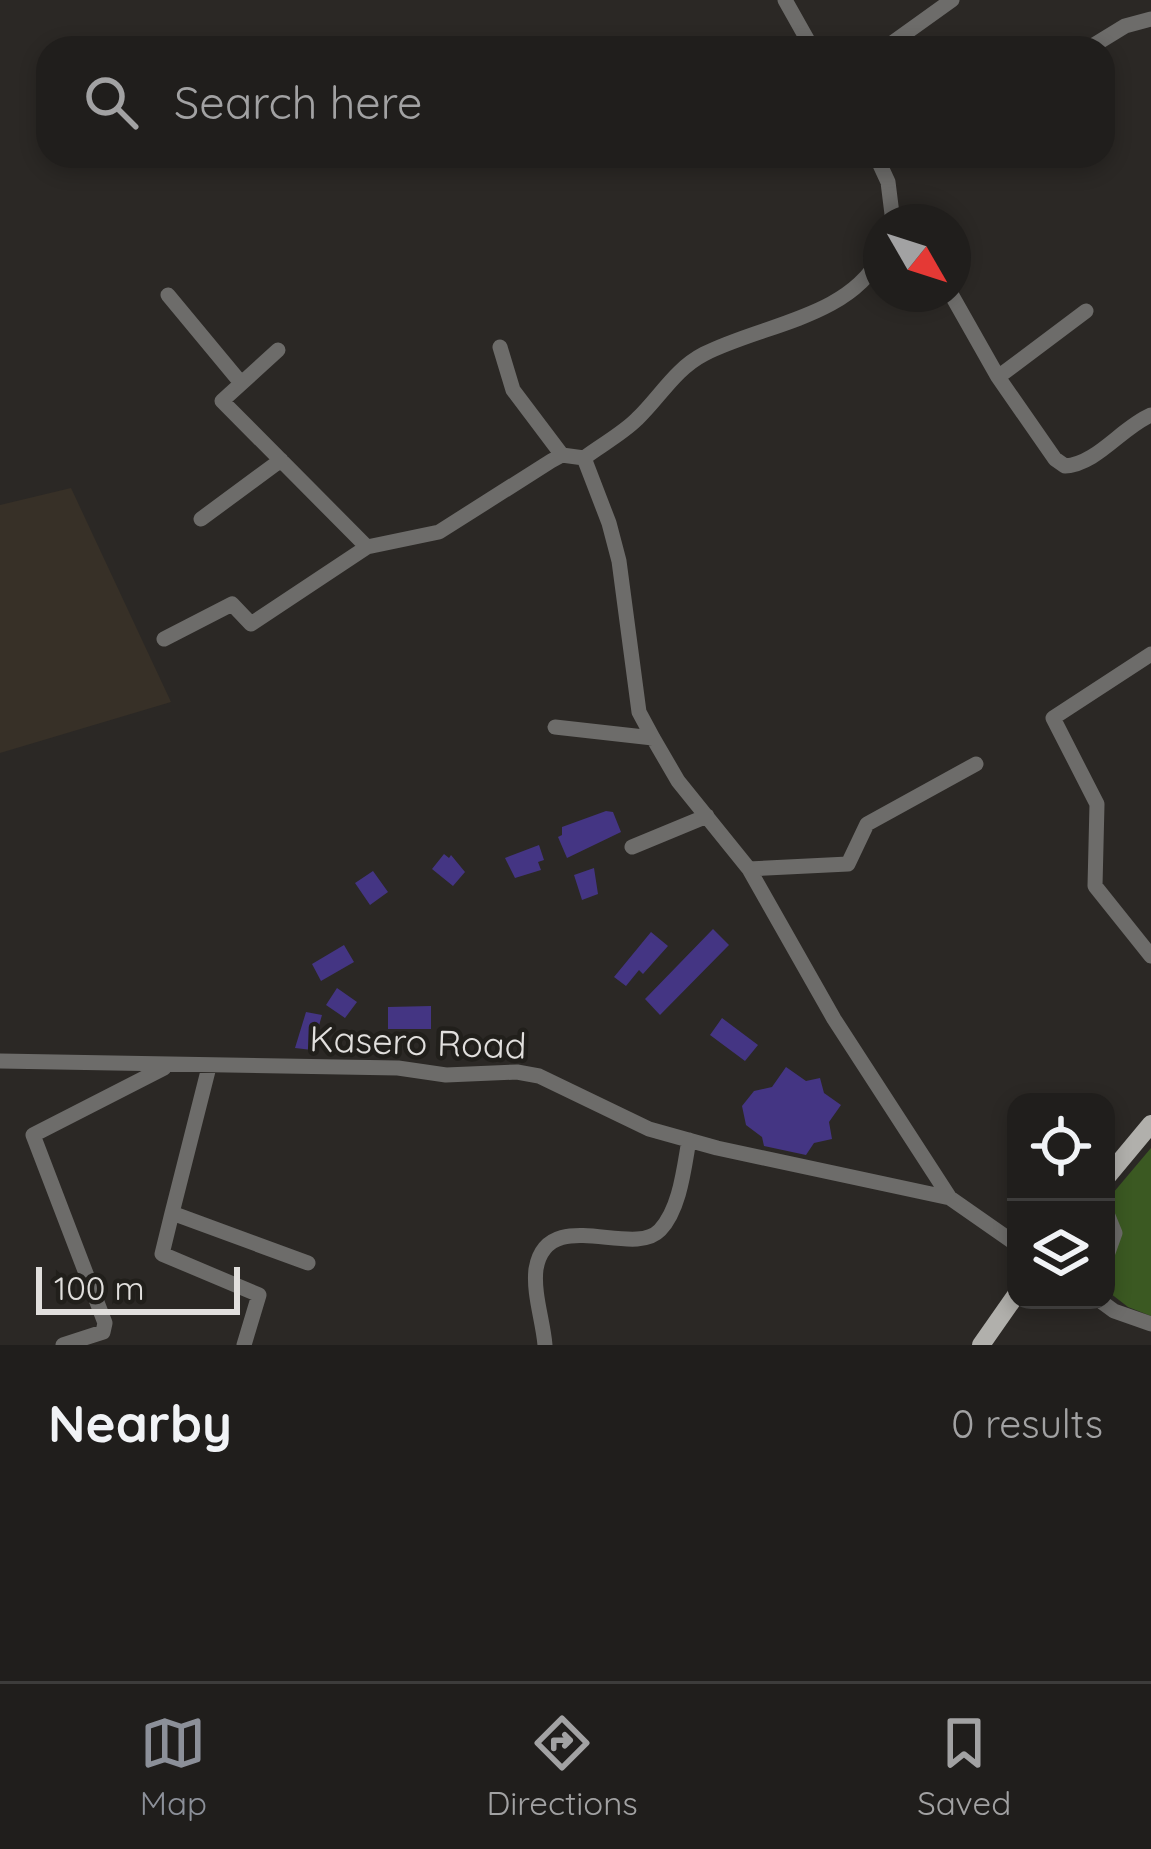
<!DOCTYPE html>
<html lang="en">
<head>
<meta charset="utf-8">
<style>
  :root { --surface:#201e1c; --page:#2d2b29; --text:#f1f3f6; --muted:#a2a2a3; --line:#3d3c3b; --accent:#8c9099 }
  body { margin:0; font-family:Quicksand,sans-serif; background:var(--page); color:var(--text) }
  .controls { position:absolute; right:36px; bottom:36px; display:grid; overflow:hidden; border-radius:24px; box-shadow:0 6px 18px #0003 }
  .controls button { width:108px; height:108px; display:grid; place-items:center; padding:0; border:0; border-bottom:3px solid var(--line); background:var(--surface); color:var(--text); font:60px sans-serif }
  .compass { position:absolute; left:863px; top:204px; width:108px; height:108px; border-radius:50%; background:var(--surface); box-shadow:0 6px 18px #0003; rotate:129deg }
  .scale { position:absolute; left:36px; bottom:30px; width:204px; box-sizing:border-box; padding-left:12px; border:6px solid #e1dfdd; border-top:0; font-size:33px; line-height:42px; white-space:nowrap; color:#e1dfdd; -webkit-text-stroke:9px #211f1b; paint-order:stroke }
  .list { margin:0; padding:0; list-style:none }
  h2 { display:flex; justify-content:space-between; align-items:center; height:156px; margin:0; padding:0 48px; font-size:51px }
  h2 small { font-size:39px; font-weight:400; color:var(--muted) }
  .icon { flex:none; width:66px; height:66px; fill:none; stroke:currentColor; stroke-width:2; stroke-linecap:round; stroke-linejoin:round }
  .map { position:relative; flex:none; width:1151px; height:1345px; overflow:hidden }
  .search { position:absolute; background:var(--surface); box-shadow:0 6px 18px #0003; left:36px; right:36px; top:36px; height:132px; display:flex; align-items:center; gap:30px; box-sizing:border-box; padding:0 42px; border-radius:36px; color:var(--muted); font-size:45px }
  .sheet { height:336px; background:var(--surface) }
  nav { display:flex; justify-content:space-around; align-items:center; box-sizing:border-box; height:168px; border-top:3px solid var(--line); background:var(--surface); font-size:33px; color:var(--muted) }
  nav a { display:grid; justify-items:center; gap:6px }
  nav .on { color:var(--accent) }
  .map>svg:first-child { display:block }
  .built { fill:#373027 }
  .green { fill:#3b5922 }
  .building { fill:#443583 }
  .lines { fill:none; stroke-linecap:round; stroke-linejoin:round }
  .minor { stroke:#6d6c6a; stroke-width:15 }
  .major { stroke:#b1b0ac; stroke-width:18 }
  .labels { text-anchor:middle; stroke-width:9; stroke-linejoin:round; paint-order:stroke }
  .street-label { font-size:36px; fill:#e1dfdd; stroke:#211f1b }
</style>
</head>
<body>
<div class="map">
<svg width="1151" height="1345" viewBox="0 0 1151 1345">
  <rect width="100%" height="100%" fill="#2b2825"/>
  <!-- built -->
  <path class="built" d="M 71,488 L 171,702 L 0,753 L 0,505 Z"/>
  <!-- green -->
  <path class="green" d="M 1151,1148 L 1151,1316 L 1128,1307 L 1106,1290 L 1106,1224 L 1113,1193 Z"/>
  <!-- building -->
  <path class="building" d="M 606,811 L 613,812 L 621,832 L 567,858 L 558,837 L 562,835 L 562,827 Z
    M 539,845 L 544,860 L 538,862 L 541,870 L 515,878 L 505,858 Z
    M 444,854 L 449,858 L 451,855 L 465,872 L 453,886 L 432,869 Z
    M 594,868 L 598,894 L 582,900 L 574,875 Z
    M 373,871 L 388,892 L 370,905 L 355,883 Z
    M 713,929 L 729,945 L 660,1015 L 645,999 Z
    M 651,932 L 668,946 L 643,974 L 639,970 L 626,986 L 614,977 Z
    M 344,945 L 354,962 L 321,981 L 312,964 Z
    M 337,988 L 357,1002 L 345,1018 L 326,1005 Z
    M 431,1006 L 431,1029 L 388,1029 L 388,1007 Z
    M 306,1012 L 322,1015 L 312,1050 L 295,1048 Z
    M 722,1018 L 758,1045 L 745,1061 L 710,1035 Z
    M 786,1067 L 806,1081 L 820,1078 L 824,1093 L 841,1105 L 829,1122 L 832,1139 L 814,1143 L 806,1155 L 764,1146 L 762,1137 L 746,1125 L 742,1106 L 754,1091 L 772,1087 Z"/>
  <g class="lines">
    <!-- minor -->
    <path class="minor" d="M 785,0 L 812,48
      M 1094,45 L 1125,26 L 1151,19
      M 885,48 L 952,0
      M 876,156 L 888,182 L 893,222
      M 951,294 L 998,377 L 1055,459 L 1065,466 C 1097,464 1121,428 1151,415
      M 168,295 L 241,383
      M 500,347 L 513,390 L 562,455
      M 278,350 L 222,401 L 367,547
      M 998,377 L 1086,311
      M 584,458 L 609,523 L 619,561 L 639,712 L 653,738 L 678,781 L 749,869 L 834,1019 L 950,1198
      M 201,519 L 281,460
      M 164,639 L 232,604 L 251,624 L 367,547 L 439,532 L 551,461 L 562,455 L 584,458 C 601,445 622,434 637,419 C 660,397 675,369 704,354 C 763,324 848,318 881,256
      M 1151,654 L 1053,718 L 1097,804 L 1095,886 L 1151,956
      M 555,727 L 653,738
      M 632,847 L 707,816
      M 749,869 L 848,864 L 867,824 L 976,764
      M 0,1061 L 398,1068 L 446,1075 L 517,1072 L 539,1076 L 649,1129 L 717,1148 L 950,1198 L 1016,1244
      M 209,1067 L 172,1213 L 308,1263
      M 1106,1211 L 1115,1233 L 1106,1258
      M 172,1213 L 162,1254 L 259,1295 L 244,1345
      M 1099,1300 L 1114,1311 L 1151,1324
      M 63,1345 L 103,1332 L 105,1323 L 33,1135 L 164,1068
      M 545,1345 C 543,1321 533,1293 536,1269 C 547,1204 633,1259 660,1230 C 680,1209 684,1168 689,1140"/>
    <!-- major -->
    <path class="major" d="M 1106,1178 L 1151,1124
      M 981,1345 L 1016,1295"/>
  </g>
  <g class="labels">
    <!-- street labels -->
    <g class="street-label">
      <text transform="translate(418 1042) rotate(2)" y="13">Kasero Road</text>
    </g>
  </g>
</svg>
<div class="controls">
<button><svg class="icon" aria-label="locate" viewBox="0 0 24 24"><circle cx="12" cy="12" r="6"/><path d="M12 2v4M12 18v4M2 12h4M18 12h4"/></svg></button>
<button><svg class="icon" aria-label="layers" viewBox="0 0 24 24"><path d="M12 4l9 5-9 5-9-5zM3 14l9 5 9-5"/></svg></button>
</div>
<svg class="compass" viewBox="-18 -18 36 36"><path d="M0-13l5 13h-10z" fill="#e53935"/><path d="M0 13l5-13h-10z" fill="#a2a2a3"/></svg>
<div class="scale">100 m</div>
<div class="search"><svg class="icon" aria-label="search" viewBox="0 0 24 24"><circle cx="10" cy="10" r="6"/><path d="M15 15l6 6"/></svg>Search here</div>
</div>
<section class="sheet">
<h2>Nearby<small>0 results</small></h2>
<ul class="list">
</ul>
</section>
<nav>
<a class="on"><svg class="icon" aria-label="map" viewBox="0 0 24 24"><path d="M3 6l6-2 6 2 6-2v14l-6 2-6-2-6 2zM9 4v14M15 6v14"/></svg>Map</a>
<a><svg class="icon" aria-label="directions" viewBox="0 0 24 24"><path d="M12 3l9 9-9 9-9-9zM9 14v-3h6M13 9l2 2-2 2"/></svg>Directions</a>
<a><svg class="icon" aria-label="saved" viewBox="0 0 24 24"><path d="M7 4h10v16l-5-4-5 4z"/></svg>Saved</a>
</nav>
</body>
</html>
